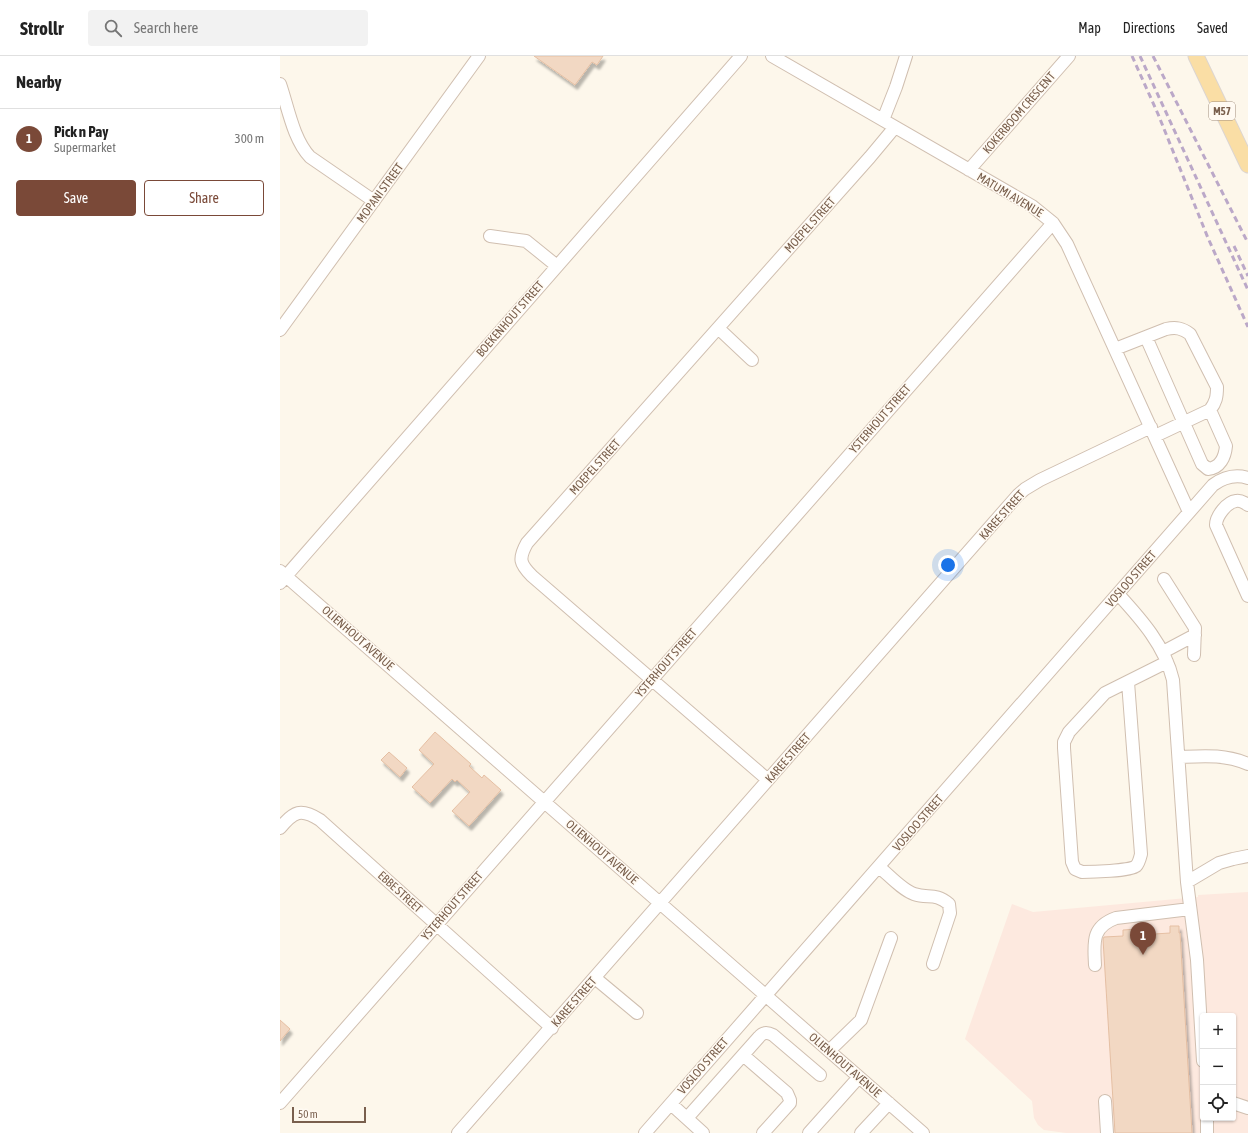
<!DOCTYPE html>
<html lang="en">
<head>
<meta charset="utf-8">
<style>
  :root { --surface:#fff; --page:#f2f2f2; --text:#222; --muted:#767676; --line:#e0e0e0; --accent:#7a4938 }
  body { margin:0; font-family:"Asap Condensed",sans-serif; background:var(--page); color:var(--text) }
  .controls { position:absolute; right:12px; bottom:12px; display:grid; overflow:hidden; border-radius:4px; box-shadow:0 1px 3px #0004 }
  .controls button { width:36px; height:36px; display:grid; place-items:center; padding:0; border:0; border-bottom:1px solid var(--line); background:var(--surface); color:var(--text); font:20px sans-serif }
  .scale { position:absolute; left:12px; bottom:10px; width:74px; box-sizing:border-box; padding-left:4px; border:2px solid #795f4d; border-top:0; font-size:11px; line-height:14px; white-space:nowrap; color:#795f4d; -webkit-text-stroke:3px #fffaf2; paint-order:stroke }
  .you { position:absolute; left:668px; top:509px; width:14px; height:14px; margin:-10px; border:3px solid #fff; border-radius:50%; background:#1a73e8; box-shadow:0 0 0 6px #1a73e833 }
  .badge { display:grid; place-items:center; width:26px; height:26px; border-radius:50%; background:var(--accent); color:#fff; font-size:13px; font-weight:700 }
  .pin { position:absolute; translate:-50% -33px; filter:drop-shadow(0 1px 2px #0008) }
  .pin::after { content:''; position:absolute; top:21px; width:14px; height:12px; background:inherit; clip-path:polygon(0 0,100% 0,50% 100%) }
  .list { margin:0; padding:0; list-style:none }
  h2 { display:flex; justify-content:space-between; align-items:center; height:52px; margin:0; padding:0 16px; font-size:17px }
  h2 small { font-size:13px; font-weight:400; color:var(--muted) }
  .list li { display:grid; grid-template-columns:26px 1fr auto; gap:12px; align-items:center; box-sizing:border-box; height:60px; padding:0 16px; border-top:1px solid var(--line) }
  .list b { display:block; font-size:15px; white-space:nowrap }
  .list p { margin:0; font-size:13px; white-space:nowrap; color:var(--muted) }
  .list em { font-size:13px; font-style:normal; color:var(--muted) }
  .actions { display:flex; gap:8px; padding:12px 16px }
  .actions a { flex:1; padding:9px 0; border:1px solid var(--accent); border-radius:4px; text-align:center; font-size:14px; color:var(--accent) }
  .actions .main { background:var(--accent); color:#fff }
  .icon { flex:none; width:22px; height:22px; fill:none; stroke:currentColor; stroke-width:2; stroke-linecap:round; stroke-linejoin:round }
  .map { position:relative; flex:none; width:968px; height:1077px; overflow:hidden }
  header { display:flex; align-items:center; gap:24px; box-sizing:border-box; height:56px; padding:0 20px; background:var(--surface); border-bottom:1px solid var(--line) }
  header strong { font-size:19px }
  nav { display:flex; gap:22px; margin-inline-start:auto; font-size:14px }
  .search { width:280px; height:36px; background:var(--page); display:flex; align-items:center; gap:10px; box-sizing:border-box; padding:0 14px; border-radius:4px; color:var(--muted); font-size:15px }
  main { display:flex }
  aside { flex:1; background:var(--surface) }
  .map>svg:first-child { display:block }
  .commercial { fill:#fde9df; fill-rule:evenodd }
  .building { fill:#f2d8c3; stroke:#e5bfa3; filter:url(#shadow) }
  .lines { fill:none; stroke-linecap:round; stroke-linejoin:round }
  .minor-casing { stroke:#d0bfb0; stroke-width:14 }
  .major-casing { stroke:#dcd5d1; stroke-width:17 }
  .minor { stroke:#fff; stroke-width:12 }
  .major { stroke:#fadea5; stroke-width:15 }
  .rail { stroke:#bba8c8; stroke-width:3; stroke-dasharray:6 4; stroke-linecap:butt }
  .labels { text-anchor:middle; stroke-width:3; stroke-linejoin:round; paint-order:stroke }
  .shield { fill:#fffaf2; stroke:#a18e7e; stroke-width:1 }
  .shield-label { font-size:11px; font-weight:bold; fill:#795f4d }
  .street-label { font-size:12px; fill:#795f4d; stroke:#fffaf2 }
</style>
</head>
<body>
<header>
<strong>Strollr</strong>
<div class="search"><svg class="icon" aria-label="search" viewBox="0 0 24 24"><circle cx="10" cy="10" r="6"/><path d="M15 15l6 6"/></svg>Search here</div>
<nav><a>Map</a><a>Directions</a><a>Saved</a></nav>
</header>
<main>
<aside>
<h2>Nearby<small></small></h2>
<ul class="list">
<li><span class="badge">1</span><div><b>Pick n Pay</b><p>Supermarket</p></div><em>300 m</em></li>
</ul>
<div class="actions"><a class="main">Save</a><a>Share</a></div>
</aside>
<div class="map">
<svg width="968" height="1077" viewBox="0 0 968 1077">
  <defs>
    <filter id="shadow"><feDropShadow dx="2.5" dy="4.5" stdDeviation="1" flood-color="#0004"/></filter>
  </defs>
  <rect width="100%" height="100%" fill="#fdf7eb"/>
  <!-- commercial -->
  <path class="commercial" d="M 968,836 L 968,1077 L 786,1077 L 764,1074 L 758,1069 L 754,1062 L 752,1045 L 685,983 L 732,848 L 753,856 L 918,841 L 918,839 ZM 923,960 L 953,960 L 953,1062 L 923,1062 Z"/>
  <!-- building -->
  <path class="building" d="M 254,0 L 323,0 L 317,9 L 312,6 L 295,29 Z
    M 155,676 L 191,708 L 189,710 L 202,722 L 204,719 L 221,734 L 189,770 L 172,755 L 190,736 L 177,724 L 175,726 L 172,723 L 150,747 L 132,731 L 154,708 L 139,694 Z
    M 109,696 L 127,712 L 120,721 L 101,704 Z
    M 890,870 L 899,870 L 899,877 L 900,877 L 912,1077 L 835,1077 L 823,883 L 824,881 L 843,880 L 843,874 L 858,873 L 858,879 L 890,877 Z
    M 0,964 L 10,973 L 0,985 Z"/>
  <g class="lines">
    <!-- minor casing -->
    <g class="minor-casing">
      <path id="minor" d="M 492,0 L 752,150 L 773,167 L 787,188 L 909,456
        M 0,28 C 8,51 13,83 30,101 L 94,145
        M 603,64 L 616,31 L 626,0
        M 689,114 L 789,0
        M 210,180 L 246,185 L 277,210
        M 438,272 L 472,304
        M 0,274 L 199,0
        M 866,281 L 922,408 L 928,413 C 940,412 945,401 946,390 L 930,354
        M 835,293 L 886,273 C 896,271 902,272 910,278 L 937,331 C 937,341 936,346 930,354 L 875,380
        M 968,449 C 965,447 960,444 956,445 C 947,446 936,460 936,469 L 968,540
        M 0,515 L 643,1077
        M 884,523 L 915,572 L 914,599
        M 0,527 L 461,0
        M 838,538 C 861,563 885,590 893,624 L 907,826 L 917,904 L 923,1005
        M 883,596 L 915,579
        M 848,626 L 861,798 C 860,802 859,807 856,810 C 850,815 811,816 802,816 L 795,813 L 792,806 L 784,692 L 784,686 L 789,676 L 825,637 L 887,606
        M 899,701 C 924,700 944,698 968,708
        M 488,724 L 252,520 C 240,508 238,503 247,487 L 590,101 L 615,71
        M 0,772 C 14,755 21,752 40,764 L 272,972
        M 599,811 C 609,819 622,834 634,838 C 648,843 655,836 669,848 L 670,857 L 653,908
        M 907,826 L 939,807 L 953,803 L 968,800
        M 815,909 C 814,887 811,871 836,862 L 910,853
        M 315,922 L 357,957
        M 549,995 L 581,964 L 611,882
        M 463,999 L 507,1037 L 510,1044 L 510,1047 L 483,1077
        M 825,1045 L 827,1077
        M 0,1047 L 773,167
        M 953,1047 L 968,1052
        M 391,1048 L 423,1077
        M 407,1062 L 479,981 C 483,976 487,976 493,979 L 540,1019
        M 927,1062 L 927,1077
        M 178,1077 L 738,439 L 745,433 L 760,424 L 871,371
        M 365,1077 L 933,429 C 944,421 955,418 968,422
        M 529,1077 L 579,1021
        M 581,1077 L 609,1047"/>
    </g>
    <!-- major casing -->
    <g class="major-casing">
      <path id="major" d="M 916,0 L 968,109"/>
    </g>
    <!-- minor -->
    <use href="#minor" class="minor"/>
    <!-- major -->
    <use href="#major" class="major"/>
    <!-- rail -->
    <path class="rail" d="M 852,0 L 878,58 L 928,182 L 968,271
      M 860,0 L 968,234
      M 873,0 L 968,187
      M 954,190 L 968,220"/>
  </g>
  <g class="labels">
    <!-- shield labels -->
    <rect class="shield" x="929" y="46" width="26" height="18" rx="3"/>
    <g class="shield-label">
      <text x="942" y="59">M57</text>
    </g>
    <!-- street labels -->
    <g class="street-label">
      <text transform="translate(739 57) rotate(-49)" y="4">KOKERBOOM CRESCENT</text>
      <text transform="translate(100 137) rotate(-54)" y="4">MOPANI STREET</text>
      <text transform="translate(730 139) rotate(31)" y="4">MATUMI AVENUE</text>
      <text transform="translate(530 169) rotate(-48)" y="4">MOEPEL STREET</text>
      <text transform="translate(230 263) rotate(-49)" y="4">BOEKENHOUT STREET</text>
      <text transform="translate(600 363) rotate(-49)" y="4">YSTERHOUT STREET</text>
      <text transform="translate(315 411) rotate(-48)" y="4">MOEPEL STREET</text>
      <text transform="translate(722 459) rotate(-48)" y="4">KAREE STREET</text>
      <text transform="translate(851 523) rotate(-49)" y="4">VOSLOO STREET</text>
      <text transform="translate(78 582) rotate(41)" y="4">OLIENHOUT AVENUE</text>
      <text transform="translate(386 607) rotate(-49)" y="4">YSTERHOUT STREET</text>
      <text transform="translate(508 702) rotate(-49)" y="4">KAREE STREET</text>
      <text transform="translate(638 767) rotate(-49)" y="4">VOSLOO STREET</text>
      <text transform="translate(322 796) rotate(41)" y="4">OLIENHOUT AVENUE</text>
      <text transform="translate(120 836) rotate(42)" y="4">EBBE STREET</text>
      <text transform="translate(172 850) rotate(-49)" y="4">YSTERHOUT STREET</text>
      <text transform="translate(294 946) rotate(-49)" y="4">KAREE STREET</text>
      <text transform="translate(565 1009) rotate(41)" y="4">OLIENHOUT AVENUE</text>
      <text transform="translate(423 1010) rotate(-49)" y="4">VOSLOO STREET</text>
    </g>
  </g>
</svg>
<div class="controls">
<button>+</button>
<button>−</button>
<button><svg class="icon" aria-label="locate" viewBox="0 0 24 24"><circle cx="12" cy="12" r="6"/><path d="M12 2v4M12 18v4M2 12h4M18 12h4"/></svg></button>
</div>
<div class="scale">50 m</div>
<div class="you"></div>
<div class="pin badge" style="left:863px;top:899px">1</div>
</div>
</main>
</body>
</html>
